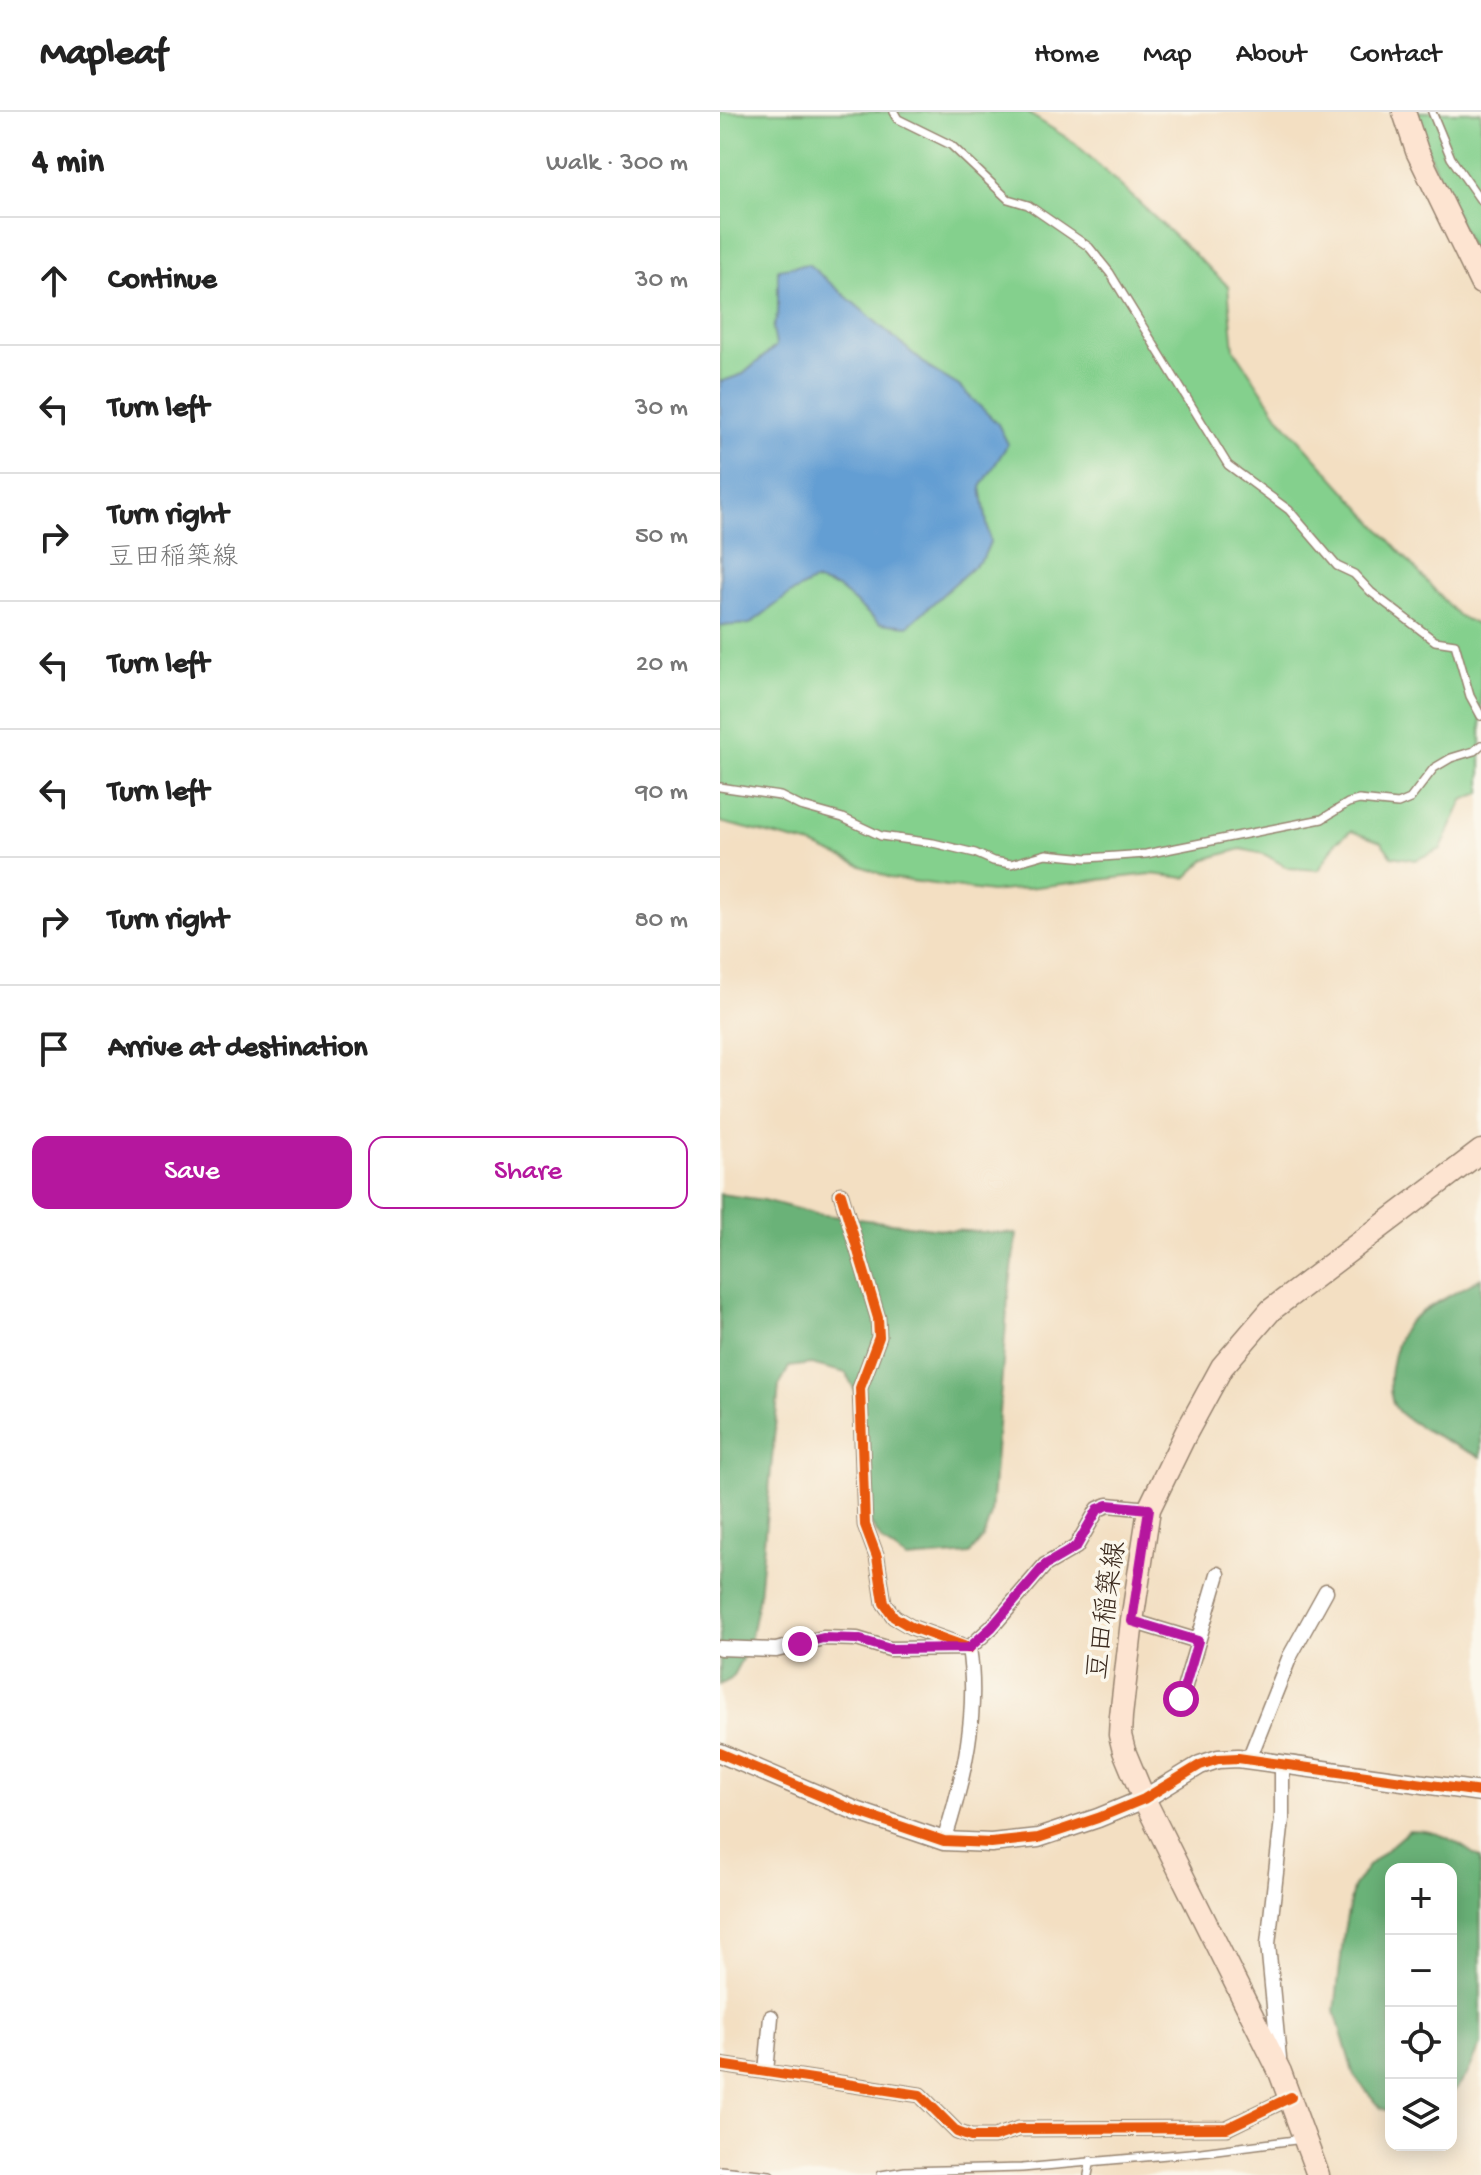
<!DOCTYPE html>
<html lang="en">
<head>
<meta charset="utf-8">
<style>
  :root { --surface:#fff; --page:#f6f6f6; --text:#222; --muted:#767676; --line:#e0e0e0; --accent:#b5179e }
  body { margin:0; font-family:"Gochi Hand","Klee One",sans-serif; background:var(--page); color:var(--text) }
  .controls { position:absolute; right:24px; bottom:24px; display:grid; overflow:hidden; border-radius:16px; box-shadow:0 4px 20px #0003 }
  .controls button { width:72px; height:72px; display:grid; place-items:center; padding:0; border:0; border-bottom:2px solid var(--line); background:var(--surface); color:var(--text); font:40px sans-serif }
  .stop { position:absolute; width:24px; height:24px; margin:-18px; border:6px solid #b5179e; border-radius:50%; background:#fff }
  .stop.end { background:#b5179e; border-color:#fff; box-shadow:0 2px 8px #0008 }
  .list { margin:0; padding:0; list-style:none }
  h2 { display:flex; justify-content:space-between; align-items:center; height:104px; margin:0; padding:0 32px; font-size:34px }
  h2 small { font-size:26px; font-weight:400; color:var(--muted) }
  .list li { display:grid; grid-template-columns:52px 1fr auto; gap:24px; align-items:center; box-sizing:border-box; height:128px; padding:0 32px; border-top:2px solid var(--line) }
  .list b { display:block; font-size:30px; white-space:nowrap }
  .list p { margin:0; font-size:26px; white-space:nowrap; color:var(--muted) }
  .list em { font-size:26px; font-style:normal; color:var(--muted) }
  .actions { display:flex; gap:16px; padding:24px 32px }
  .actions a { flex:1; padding:18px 0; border:2px solid var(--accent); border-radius:16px; text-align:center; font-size:28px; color:var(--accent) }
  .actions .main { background:var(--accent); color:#fff }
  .icon { flex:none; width:44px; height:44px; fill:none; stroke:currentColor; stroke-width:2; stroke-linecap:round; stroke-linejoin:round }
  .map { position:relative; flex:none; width:761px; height:2063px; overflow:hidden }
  header { display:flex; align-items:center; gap:48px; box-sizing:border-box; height:112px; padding:0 40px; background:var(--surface); border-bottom:2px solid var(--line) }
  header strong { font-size:38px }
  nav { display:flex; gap:44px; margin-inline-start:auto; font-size:28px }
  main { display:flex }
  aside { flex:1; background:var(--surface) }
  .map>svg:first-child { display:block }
  .green { fill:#84d08d; stroke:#607d56; stroke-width:2 }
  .forest { fill:#6bb278; stroke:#536e4b; stroke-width:2 }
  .water { fill:#639ed3; stroke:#4f6478; stroke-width:2 }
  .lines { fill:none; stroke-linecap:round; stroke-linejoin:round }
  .service-casing { stroke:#978470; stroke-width:10 }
  .minor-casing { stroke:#978470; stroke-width:17 }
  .tertiary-casing { stroke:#978470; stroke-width:21 }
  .secondary-casing { stroke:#978470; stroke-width:25 }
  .service { stroke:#fff; stroke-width:7 }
  .minor { stroke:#fff; stroke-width:14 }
  .tertiary { stroke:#fff; stroke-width:18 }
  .secondary { stroke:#fde4d1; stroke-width:22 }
  .cycleway-casing { stroke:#fbf7ec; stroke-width:15 }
  .cycleway { stroke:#e8590c; stroke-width:10 }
  .route { stroke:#b5179e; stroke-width:10 }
  .labels { text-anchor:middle; stroke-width:7; stroke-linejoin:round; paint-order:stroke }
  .street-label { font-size:28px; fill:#3b2a1e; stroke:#fbf7ec }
</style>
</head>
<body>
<header>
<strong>Mapleaf</strong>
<nav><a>Home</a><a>Map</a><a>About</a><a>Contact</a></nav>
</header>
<main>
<aside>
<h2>4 min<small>Walk · 300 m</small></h2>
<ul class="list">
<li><svg class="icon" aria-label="ahead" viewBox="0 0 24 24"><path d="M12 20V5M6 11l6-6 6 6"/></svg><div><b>Continue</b></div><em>30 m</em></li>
<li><svg class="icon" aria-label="left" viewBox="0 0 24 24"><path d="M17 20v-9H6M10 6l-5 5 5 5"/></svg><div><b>Turn left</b></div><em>30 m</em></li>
<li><svg class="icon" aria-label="right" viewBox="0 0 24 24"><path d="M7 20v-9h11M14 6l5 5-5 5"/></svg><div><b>Turn right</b><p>豆田稲築線</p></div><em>50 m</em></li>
<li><svg class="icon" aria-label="left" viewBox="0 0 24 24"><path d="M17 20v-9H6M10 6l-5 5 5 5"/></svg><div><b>Turn left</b></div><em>20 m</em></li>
<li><svg class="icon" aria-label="left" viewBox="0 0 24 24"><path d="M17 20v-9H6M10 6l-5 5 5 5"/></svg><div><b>Turn left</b></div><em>90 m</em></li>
<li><svg class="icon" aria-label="right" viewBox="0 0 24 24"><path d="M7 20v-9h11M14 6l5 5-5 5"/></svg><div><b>Turn right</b></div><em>80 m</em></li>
<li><svg class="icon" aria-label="arrive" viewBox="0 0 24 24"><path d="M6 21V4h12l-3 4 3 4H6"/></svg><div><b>Arrive at destination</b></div></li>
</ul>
<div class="actions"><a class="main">Save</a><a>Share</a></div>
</aside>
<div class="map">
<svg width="761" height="2063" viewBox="0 0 761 2063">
  <rect width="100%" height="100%" fill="#fbf7ec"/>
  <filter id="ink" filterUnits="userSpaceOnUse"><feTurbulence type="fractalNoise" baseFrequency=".0125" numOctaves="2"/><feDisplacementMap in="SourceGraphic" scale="16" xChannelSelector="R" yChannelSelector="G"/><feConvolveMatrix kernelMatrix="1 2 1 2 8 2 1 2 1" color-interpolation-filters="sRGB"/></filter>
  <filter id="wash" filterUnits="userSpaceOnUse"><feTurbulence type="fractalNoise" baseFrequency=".006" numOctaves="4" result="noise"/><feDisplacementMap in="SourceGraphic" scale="32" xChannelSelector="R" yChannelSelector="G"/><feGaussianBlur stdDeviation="1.8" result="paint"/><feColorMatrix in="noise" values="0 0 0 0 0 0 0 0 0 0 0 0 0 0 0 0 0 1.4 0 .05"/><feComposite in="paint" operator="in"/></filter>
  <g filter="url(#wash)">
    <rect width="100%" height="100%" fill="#f3dfc2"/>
    <!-- green -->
    <path class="green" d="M 0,0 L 306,0 L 355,31 L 508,174 L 514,237 L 560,306 L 737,503 L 761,515 L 761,681 L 743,688 L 721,737 L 695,748 L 672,744 L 661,730 L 631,719 L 616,730 L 599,758 L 568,756 L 544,742 L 521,737 L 486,747 L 466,766 L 431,762 L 271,780 L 170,766 L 92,733 L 0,710 Z
      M 690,0 L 761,0 L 761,159 Z"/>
    <!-- forest -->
    <path class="forest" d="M 0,1082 L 44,1088 L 96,1102 L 230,1118 L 297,1122 L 288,1186 L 271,1402 L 263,1426 L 250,1442 L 187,1447 L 164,1431 L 144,1402 L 135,1279 L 126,1261 L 91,1252 L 69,1255 L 59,1274 L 39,1483 L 29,1534 L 11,1567 L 0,1573 Z
      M 761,1166 L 761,1345 C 742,1337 693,1314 679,1300 C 661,1282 673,1231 687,1212 C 697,1199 745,1176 761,1166 Z
      M 689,1718 C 722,1718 734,1729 760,1746 L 761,1932 L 747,1963 L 731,1983 L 731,1757 L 671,1757 L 671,2000 L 661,1996 L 634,1964 L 615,1899 L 624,1819 L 633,1776 L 648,1754 Z"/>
    <!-- water -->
    <path class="water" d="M 88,152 L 211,257 L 239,274 L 278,312 L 288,332 L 261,375 L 270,430 L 263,446 L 188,514 L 159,511 L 118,476 L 94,469 L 70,482 L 30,512 L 0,514 L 0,270 L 23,262 L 56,234 L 53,216 L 58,201 L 58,157 Z"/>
  </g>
  <g filter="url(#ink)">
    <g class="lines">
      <!-- service casing -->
      <g class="service-casing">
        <path id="service" d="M 174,0 L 178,7 L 231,33 L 288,87 L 308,93 L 369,135 L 390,161 L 508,353 L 569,398 L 617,454 L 634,462 L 651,480 L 715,529 L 735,532 L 750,584 L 761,604
          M 712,0 L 731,46 L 761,89
          M 0,675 L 60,684 L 80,694 L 123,706 L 161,724 L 213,731 L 255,741 L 273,749 L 291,752 L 326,742 L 367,746 L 426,742 L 602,707 L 628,691 L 639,688 L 678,692 L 690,687 L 714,656 L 731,646 L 754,639 L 761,633
          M 0,2058 L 50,2063
          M 161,2063 L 185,2059 L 302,2056 L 481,2040 L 583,2027
          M 368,2063 L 371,2048"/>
      </g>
      <!-- minor casing -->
      <g class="minor-casing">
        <path id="minor" d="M 121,1082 L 158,1206 L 159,1225 L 140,1276 L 145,1413 L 157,1445 L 164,1491 L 174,1505 L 191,1515 L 249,1536
          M 412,1509 L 478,1529
          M 0,1536 L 56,1538 L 103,1526 L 137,1527 L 170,1537 L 249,1536 L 272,1515 L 325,1453 L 356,1435 L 378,1397 L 388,1393 L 429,1397
          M 461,1587 L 498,1462
          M 529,1647 L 570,1544 L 606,1479
          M 224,1729 C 244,1667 259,1600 249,1536
          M 559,1946 L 548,1832 L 562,1707 L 562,1652
          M 0,1953 L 200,1983 L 237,2020 L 251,2025 L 274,2025 L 298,2017 L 507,2016 L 571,1985
          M 46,1960 L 51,1905"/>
      </g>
      <!-- tertiary casing -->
      <g class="tertiary-casing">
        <path id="tertiary" d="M 0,1641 L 136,1699 L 224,1729 L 271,1731 L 318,1726 L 378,1706 L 424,1687 L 480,1653 L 498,1647 L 518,1646 L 761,1680"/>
      </g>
      <!-- secondary casing -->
      <g class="secondary-casing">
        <path id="secondary" d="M 684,0 L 697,39 L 761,171
          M 598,2063 L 560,1960 L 424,1687 L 404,1639 L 400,1623 L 401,1604 L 412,1509 L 429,1397 L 466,1321 L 502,1255 L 551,1198 L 761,1039"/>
      </g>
      <!-- service -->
      <use href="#service" class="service"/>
      <!-- minor -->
      <use href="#minor" class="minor"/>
      <!-- tertiary -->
      <use href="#tertiary" class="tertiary"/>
      <!-- secondary -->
      <use href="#secondary" class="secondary"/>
      <!-- cycleway casing -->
      <g class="cycleway-casing">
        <path id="cycleway" d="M 121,1082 L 158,1206 L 159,1225 L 140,1276 L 145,1413 L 157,1445 L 164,1491 L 174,1505 L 191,1515 L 249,1536
          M 0,1641 L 136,1699 L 224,1729 L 271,1731 L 318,1726 L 378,1706 L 424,1687 L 480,1653 L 498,1647 L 518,1646 L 761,1680
          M 0,1953 L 200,1983 L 237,2020 L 251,2025 L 274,2025 L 298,2017 L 507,2016 L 571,1985"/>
      </g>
      <!-- cycleway -->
      <use href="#cycleway" class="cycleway"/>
    </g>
  </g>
  <g class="lines" filter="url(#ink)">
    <!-- route -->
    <path class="route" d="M 80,1532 L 103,1526 L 137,1527 L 170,1537 L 249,1536 L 272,1515 L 325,1453 L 356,1435 L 378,1397 L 388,1393 L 429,1397 L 412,1509 L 478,1529 L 461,1587"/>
  </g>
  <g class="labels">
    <!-- street labels -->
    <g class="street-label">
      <text transform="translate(384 1498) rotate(-82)" y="10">豆田稲築線</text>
    </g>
  </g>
</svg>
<div class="controls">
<button>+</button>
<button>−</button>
<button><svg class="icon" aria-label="locate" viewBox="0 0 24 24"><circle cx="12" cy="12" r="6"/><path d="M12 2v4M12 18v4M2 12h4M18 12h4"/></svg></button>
<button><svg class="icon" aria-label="layers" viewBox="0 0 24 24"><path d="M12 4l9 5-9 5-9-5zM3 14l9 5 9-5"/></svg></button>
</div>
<div class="stop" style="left:461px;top:1587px"></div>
<div class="stop end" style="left:80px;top:1532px"></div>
</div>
</main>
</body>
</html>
